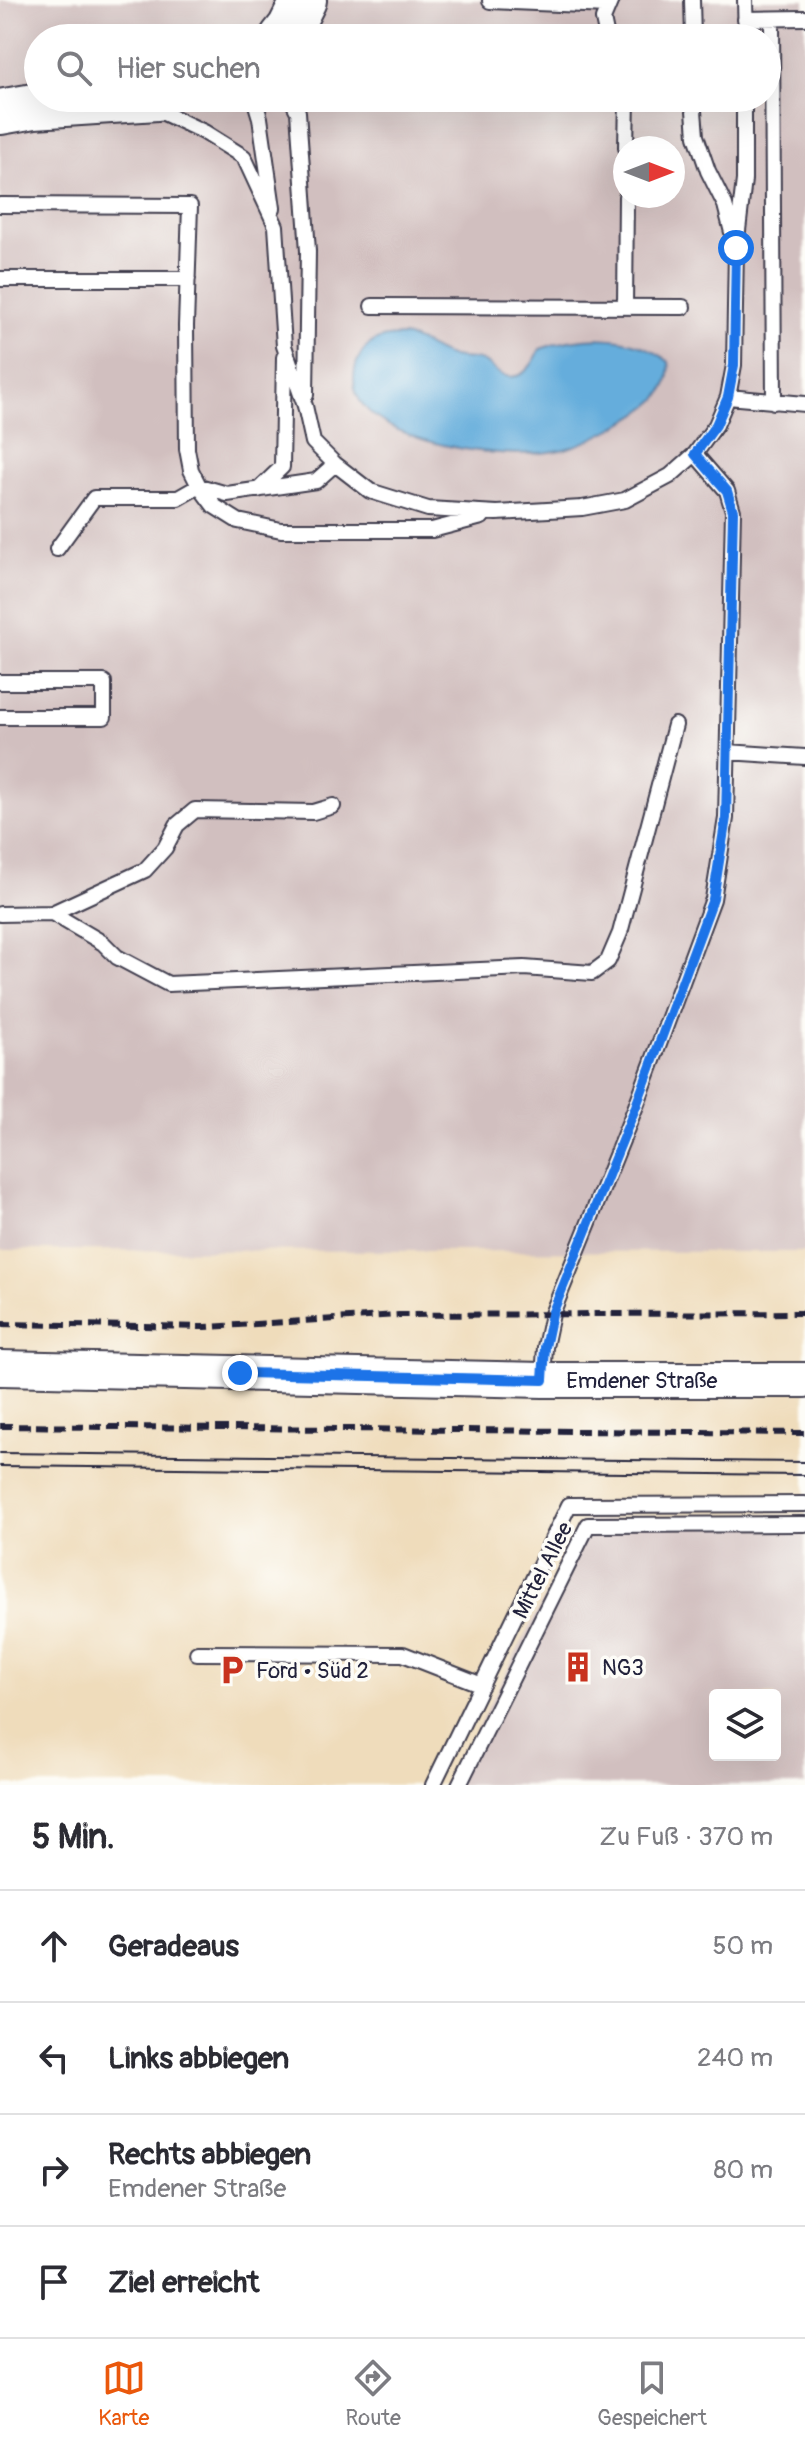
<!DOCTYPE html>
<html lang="de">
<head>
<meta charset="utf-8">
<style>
  :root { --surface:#fff; --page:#f2f2f3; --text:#2b2b33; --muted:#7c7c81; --line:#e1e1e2; --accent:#ea580c }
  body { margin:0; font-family:Pangolin,sans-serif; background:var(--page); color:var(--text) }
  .controls { position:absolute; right:24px; bottom:24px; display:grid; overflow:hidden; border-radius:8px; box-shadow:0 8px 32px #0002 }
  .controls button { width:72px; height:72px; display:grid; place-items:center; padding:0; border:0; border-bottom:2px solid var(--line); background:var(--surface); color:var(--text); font:40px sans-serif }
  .compass { position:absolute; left:613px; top:136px; width:72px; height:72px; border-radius:50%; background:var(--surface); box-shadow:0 8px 32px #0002; rotate:90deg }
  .stop { position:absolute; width:24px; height:24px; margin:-18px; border:6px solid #1a73e8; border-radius:50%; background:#fff }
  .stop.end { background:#1a73e8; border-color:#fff; box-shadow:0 2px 8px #0008 }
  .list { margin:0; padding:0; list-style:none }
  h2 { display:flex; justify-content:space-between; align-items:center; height:104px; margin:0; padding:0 32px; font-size:34px }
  h2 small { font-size:26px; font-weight:400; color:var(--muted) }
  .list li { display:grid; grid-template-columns:52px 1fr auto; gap:24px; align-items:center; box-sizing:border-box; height:112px; padding:0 32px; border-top:2px solid var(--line) }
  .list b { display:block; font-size:30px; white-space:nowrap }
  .list p { margin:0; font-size:26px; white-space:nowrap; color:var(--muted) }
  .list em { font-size:26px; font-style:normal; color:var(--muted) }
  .icon { flex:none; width:44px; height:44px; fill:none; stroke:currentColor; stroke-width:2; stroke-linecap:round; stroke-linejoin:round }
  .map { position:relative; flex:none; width:805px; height:1785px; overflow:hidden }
  .search { position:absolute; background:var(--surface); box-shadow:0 8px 32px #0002; left:24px; right:24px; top:24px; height:88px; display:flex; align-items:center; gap:20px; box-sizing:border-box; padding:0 28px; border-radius:44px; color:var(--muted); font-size:30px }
  .sheet { height:552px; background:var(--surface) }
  nav { display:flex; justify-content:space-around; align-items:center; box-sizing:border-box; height:112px; border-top:2px solid var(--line); background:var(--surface); font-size:22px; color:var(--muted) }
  nav a { display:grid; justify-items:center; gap:4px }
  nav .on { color:var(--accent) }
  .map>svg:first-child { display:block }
  .industrial { fill:#d1bfbf; fill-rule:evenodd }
  .water { fill:#65addc; stroke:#44688c; stroke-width:2 }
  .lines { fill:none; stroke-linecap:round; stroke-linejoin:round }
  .service-casing { stroke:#413e4e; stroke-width:18 }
  .tertiary-casing { stroke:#413e4e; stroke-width:38 }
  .trunk-casing { stroke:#413e4e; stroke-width:48 }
  .service { stroke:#fff; stroke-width:14 }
  .tertiary { stroke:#fff; stroke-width:34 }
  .trunk { stroke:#fff; stroke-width:44 }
  .tram { stroke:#22223b; stroke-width:2 }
  .rail { stroke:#22223b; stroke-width:6; stroke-dasharray:12 6; stroke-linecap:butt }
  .route { stroke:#1a73e8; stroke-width:10 }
  .labels { text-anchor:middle; stroke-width:7; stroke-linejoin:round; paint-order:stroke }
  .street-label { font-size:22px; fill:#22223b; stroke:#fdfcf7 }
  .poi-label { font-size:22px; fill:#22223b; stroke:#fdfcf7; text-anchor:start }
</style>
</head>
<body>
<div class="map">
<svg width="805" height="1785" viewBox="0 0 805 1785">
  <rect width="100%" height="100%" fill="#fdfcf7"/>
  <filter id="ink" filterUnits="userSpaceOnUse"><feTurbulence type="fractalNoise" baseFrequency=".0125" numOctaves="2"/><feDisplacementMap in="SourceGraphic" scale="16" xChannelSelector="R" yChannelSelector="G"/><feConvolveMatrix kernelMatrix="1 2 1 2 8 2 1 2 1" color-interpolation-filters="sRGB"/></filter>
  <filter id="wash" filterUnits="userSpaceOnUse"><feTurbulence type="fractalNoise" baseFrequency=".006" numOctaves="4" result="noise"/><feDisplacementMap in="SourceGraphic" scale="32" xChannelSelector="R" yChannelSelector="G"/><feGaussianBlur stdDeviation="1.8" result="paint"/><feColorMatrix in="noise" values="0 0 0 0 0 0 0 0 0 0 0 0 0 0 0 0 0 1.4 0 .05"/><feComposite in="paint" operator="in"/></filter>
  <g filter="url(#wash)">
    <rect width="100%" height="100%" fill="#efdcbb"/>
    <!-- industrial -->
    <path class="industrial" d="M 0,0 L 805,0 L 805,1252 L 0,1250 ZM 38,38 L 767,38 L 767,98 L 38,98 ZM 625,148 L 673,148 L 673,196 L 625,196 Z
      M 805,1518 L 805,1785 L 448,1785 L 584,1521 ZM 715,1695 L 775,1695 L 775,1755 L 715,1755 Z"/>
    <!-- water -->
    <path class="water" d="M 403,336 C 421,339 433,351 450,356 C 460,360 472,357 482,361 C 488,363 492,369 497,372 C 519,386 533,366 540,349 C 581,334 634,332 669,362 C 673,393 650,407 626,421 C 607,432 586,443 565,449 C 516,462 397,448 363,405 C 346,384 354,349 379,339 C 387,336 395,336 403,336 Z"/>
  </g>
  <g filter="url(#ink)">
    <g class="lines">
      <!-- service casing -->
      <g class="service-casing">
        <path id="service" d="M 692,0 L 693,38
          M 745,0 L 746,38
          M 490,1 L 608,6
          M 745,19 L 805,18
          M 772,19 L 774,402
          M 607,38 L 603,19 L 611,0
          M 254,98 L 260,118 L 273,208
          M 291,98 L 298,112 L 308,251 L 306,395
          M 153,108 L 204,132 L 244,157 L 276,226 L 284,346 L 305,406 L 313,442 L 335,464 L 370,491 L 428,509 L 497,513 L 582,508 L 625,500 L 670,476 L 695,454 L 716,425 L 728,397 L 734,365 L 736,248 L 725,205 L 708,171 L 696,136 L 693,98
          M 626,148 L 627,98
          M 0,205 L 190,206 L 186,326 L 187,449 L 191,470 L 199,486 L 214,506 L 238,521 L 281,530 L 432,530 L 482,517
          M 737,239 L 744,180 L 744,98
          M 0,279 L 188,279
          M 372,306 L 683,307
          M 625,307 L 626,196
          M 728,397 L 805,404
          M 258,490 L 282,467 L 284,357
          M 57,549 L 94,498 L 178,498 L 199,486 L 227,494 L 316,481 L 335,464
          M 0,682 L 104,682 L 104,717 L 0,717
          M 727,752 L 805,757
          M 52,913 L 103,943 L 117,957 L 168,984 L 524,968 L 592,973 L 608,961 L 620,933 L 675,725
          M 0,914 L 52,913 L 145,870 L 165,848 L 177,825 L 195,810 L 313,812 L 333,806
          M 543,1380 L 545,1347 L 552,1314 L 636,1106 L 713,899 L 726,818 L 733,511 L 727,491 L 695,454
          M 197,1653 L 403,1654 L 482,1685
          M 433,1785 L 569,1505 L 805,1504
          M 459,1785 L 588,1525 L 805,1524"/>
      </g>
      <!-- tertiary casing -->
      <g class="tertiary-casing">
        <g id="tertiary">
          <path id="s1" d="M 0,1368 L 543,1380 L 805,1380"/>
        </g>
      </g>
      <!-- trunk casing -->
      <g class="trunk-casing">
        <path id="trunk" d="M 282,38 L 290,28 L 304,0
          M 0,112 L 34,106 L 157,98"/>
      </g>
      <!-- service -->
      <use href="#service" class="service"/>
      <!-- tertiary -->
      <use href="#tertiary" class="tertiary"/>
      <!-- trunk -->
      <use href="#trunk" class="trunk"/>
      <!-- tram -->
      <path class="tram" d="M 0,1453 L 805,1462
        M 0,1466 L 805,1475"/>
      <!-- rail -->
      <path class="rail" d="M 0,1324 L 206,1327 L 399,1315 L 805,1313
        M 0,1426 L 805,1433"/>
    </g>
  </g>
  <g class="lines" filter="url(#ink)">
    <!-- route -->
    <path class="route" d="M 240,1373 L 543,1380 L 545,1347 L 552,1314 L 636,1106 L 713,899 L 726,818 L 733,511 L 727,491 L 695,454 L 716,425 L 728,397 L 734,365 L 736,248"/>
  </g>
  <!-- icons -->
  <defs>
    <g id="building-bare" transform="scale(2.4)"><path d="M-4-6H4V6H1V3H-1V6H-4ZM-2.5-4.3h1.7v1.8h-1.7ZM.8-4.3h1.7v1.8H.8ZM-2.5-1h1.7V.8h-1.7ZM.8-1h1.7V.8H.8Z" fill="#c8321e" stroke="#fdfcf7" stroke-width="2.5" paint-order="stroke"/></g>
    <g id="parking-bare" transform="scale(2.4)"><path d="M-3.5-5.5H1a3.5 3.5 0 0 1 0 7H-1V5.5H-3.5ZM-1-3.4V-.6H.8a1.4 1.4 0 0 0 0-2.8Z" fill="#c8321e" stroke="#fdfcf7" stroke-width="2.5" paint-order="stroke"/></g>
  </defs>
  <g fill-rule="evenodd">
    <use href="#building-bare" x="578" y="1667"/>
    <use href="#parking-bare" x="232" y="1670"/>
  </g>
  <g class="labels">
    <!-- street labels -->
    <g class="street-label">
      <text dy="8" stroke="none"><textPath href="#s1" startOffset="642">Emdener Straße</textPath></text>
      <text transform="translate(542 1570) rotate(-63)" y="8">Mittel Allee</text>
    </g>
    <!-- poi labels -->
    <g class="poi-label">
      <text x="602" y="1675">NG3</text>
      <text x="256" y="1678">Ford • Süd 2</text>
    </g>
  </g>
</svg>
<div class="controls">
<button><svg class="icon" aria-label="layers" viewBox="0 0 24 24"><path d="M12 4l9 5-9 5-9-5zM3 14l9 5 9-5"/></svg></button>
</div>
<svg class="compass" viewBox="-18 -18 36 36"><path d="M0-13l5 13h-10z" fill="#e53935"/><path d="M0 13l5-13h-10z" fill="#7c7c81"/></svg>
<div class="stop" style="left:736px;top:248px"></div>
<div class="stop end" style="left:240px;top:1373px"></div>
<div class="search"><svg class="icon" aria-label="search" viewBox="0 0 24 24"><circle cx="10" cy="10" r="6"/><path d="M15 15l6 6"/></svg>Hier suchen</div>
</div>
<section class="sheet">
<h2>5 Min.<small>Zu Fuß · 370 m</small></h2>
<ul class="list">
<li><svg class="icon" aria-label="ahead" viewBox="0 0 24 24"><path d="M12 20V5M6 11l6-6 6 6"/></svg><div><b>Geradeaus</b></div><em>50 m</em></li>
<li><svg class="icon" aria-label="left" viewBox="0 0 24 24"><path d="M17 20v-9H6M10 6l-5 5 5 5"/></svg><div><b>Links abbiegen</b></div><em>240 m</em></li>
<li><svg class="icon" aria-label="right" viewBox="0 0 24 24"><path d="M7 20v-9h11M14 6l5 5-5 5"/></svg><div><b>Rechts abbiegen</b><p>Emdener Straße</p></div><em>80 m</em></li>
<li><svg class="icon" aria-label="arrive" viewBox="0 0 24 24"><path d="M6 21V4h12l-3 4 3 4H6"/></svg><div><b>Ziel erreicht</b></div></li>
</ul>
</section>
<nav>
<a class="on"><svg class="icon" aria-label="map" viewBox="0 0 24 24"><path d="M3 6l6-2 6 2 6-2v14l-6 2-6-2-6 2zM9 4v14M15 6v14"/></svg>Karte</a>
<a><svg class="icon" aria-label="directions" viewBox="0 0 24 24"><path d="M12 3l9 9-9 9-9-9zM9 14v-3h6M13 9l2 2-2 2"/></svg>Route</a>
<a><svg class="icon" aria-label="saved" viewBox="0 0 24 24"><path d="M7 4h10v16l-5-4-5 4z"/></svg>Gespeichert</a>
</nav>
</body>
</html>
